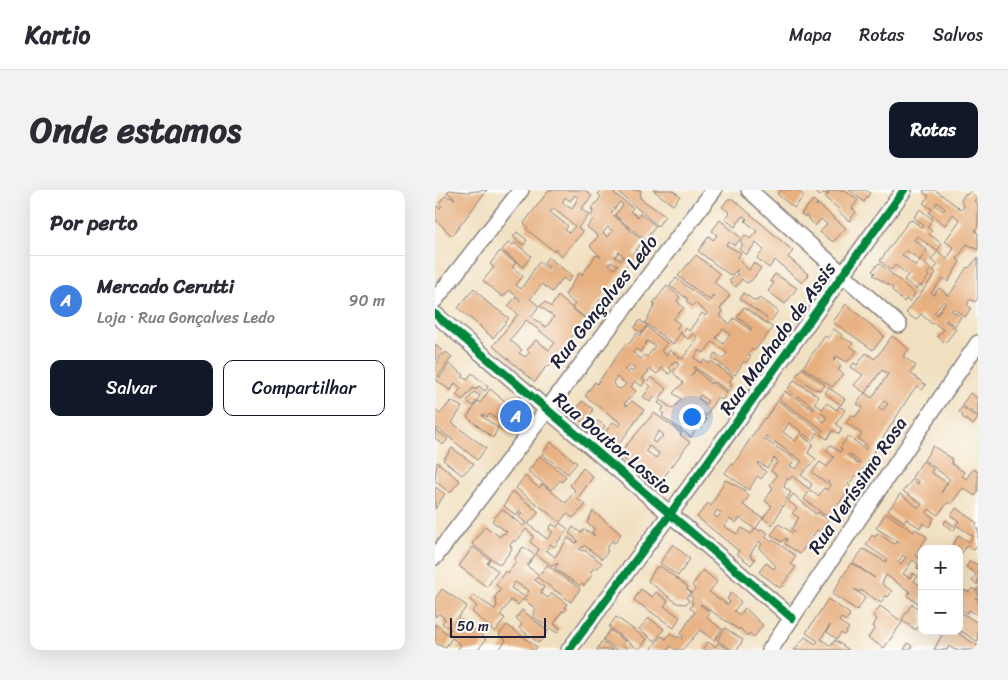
<!DOCTYPE html>
<html lang="pt">
<head>
<meta charset="utf-8">
<style>
  :root { --surface:#fff; --page:#f2f2f3; --text:#2b2b33; --muted:#7c7c81; --line:#e1e1e2; --accent:#111827 }
  body { margin:0; font-family:Sriracha,sans-serif; background:var(--page); color:var(--text) }
  .controls { position:absolute; right:15px; bottom:15px; display:grid; overflow:hidden; border-radius:10px; box-shadow:0 5px 20px #0002 }
  .controls button { width:45px; height:45px; display:grid; place-items:center; padding:0; border:0; border-bottom:1px solid var(--line); background:var(--surface); color:var(--text); font:25px sans-serif }
  .scale { position:absolute; left:15px; bottom:12px; width:96px; box-sizing:border-box; padding-left:5px; border:2px solid #22223b; border-top:0; font-size:14px; line-height:18px; white-space:nowrap; color:#22223b; -webkit-text-stroke:4px #fdfcf7; paint-order:stroke }
  .you { position:absolute; left:256px; top:226px; width:18px; height:18px; margin:-12px; border:4px solid #fff; border-radius:50%; background:#1a73e8; box-shadow:0 0 0 8px #1a73e833 }
  .badge { display:grid; place-items:center; width:32px; height:32px; border-radius:50%; background:var(--accent); color:#fff; font-size:16px; font-weight:700 }
  .pin { position:absolute; translate:-50% -50%; border:2px solid #fff; box-shadow:0 1px 5px #0006 }
  .list { margin:0; padding:0; list-style:none }
  h2 { display:flex; justify-content:space-between; align-items:center; height:65px; margin:0; padding:0 20px; font-size:21px }
  h2 small { font-size:16px; font-weight:400; color:var(--muted) }
  .list li { display:grid; grid-template-columns:32px 1fr auto; gap:15px; align-items:center; box-sizing:border-box; height:90px; padding:0 20px; border-top:1px solid var(--line) }
  .list b { display:block; font-size:19px; white-space:nowrap }
  .list p { margin:0; font-size:16px; white-space:nowrap; color:var(--muted) }
  .list em { font-size:16px; font-style:normal; color:var(--muted) }
  .actions { display:flex; gap:10px; padding:15px 20px }
  .actions a { flex:1; padding:11px 0; border:1px solid var(--accent); border-radius:10px; text-align:center; font-size:18px; color:var(--accent) }
  .actions .main { background:var(--accent); color:#fff }
  .map { position:relative; flex:none; width:543px; height:460px; overflow:hidden; border-radius:10px }
  header { display:flex; align-items:center; gap:30px; box-sizing:border-box; height:70px; padding:0 25px; background:var(--surface); border-bottom:1px solid var(--line) }
  header strong { font-size:24px }
  nav { display:flex; gap:28px; margin-inline-start:auto; font-size:18px }
  .intro { display:flex; align-items:center; justify-content:space-between; box-sizing:border-box; height:120px; padding:0 30px }
  h1 { margin:0; font-size:35px }
  .button { padding:12px 22px; border-radius:10px; background:var(--accent); color:#fff; font-size:18px; font-weight:700 }
  main { display:flex; gap:30px; padding:0 30px }
  aside { flex:1; background:var(--surface); border-radius:10px; box-shadow:0 5px 20px #0002 }
  .map>svg:first-child { display:block }
  .building { fill:#e7b081; fill-rule:evenodd }
  .lines { fill:none; stroke-linecap:round; stroke-linejoin:round }
  .minor-casing { stroke:#8a817e; stroke-width:18 }
  .minor { stroke:#fff; stroke-width:15 }
  .cycleway-casing { stroke:#fdfcf7; stroke-width:11 }
  .cycleway { stroke:#00873e; stroke-width:8 }
  .labels { text-anchor:middle; stroke-width:4.5; stroke-linejoin:round; paint-order:stroke }
  .street-label { font-size:19px; fill:#22223b; stroke:#fdfcf7 }
</style>
</head>
<body>
<header>
<strong>Kartio</strong>
<nav><a>Mapa</a><a>Rotas</a><a>Salvos</a></nav>
</header>
<div class="intro"><h1>Onde estamos</h1><a class="button">Rotas</a></div>
<main>
<aside>
<h2>Por perto<small></small></h2>
<ul class="list">
<li><span class="badge" style="background:#3f7fe0">A</span><div><b>Mercado Cerutti</b><p>Loja · Rua Gonçalves Ledo</p></div><em>90 m</em></li>
</ul>
<div class="actions"><a class="main">Salvar</a><a>Compartilhar</a></div>
</aside>
<div class="map">
<svg width="543" height="460" viewBox="0 0 543 460">
  <rect width="100%" height="100%" fill="#fdfcf7"/>
  <filter id="ink" filterUnits="userSpaceOnUse"><feTurbulence type="fractalNoise" baseFrequency=".02" numOctaves="2"/><feDisplacementMap in="SourceGraphic" scale="10" xChannelSelector="R" yChannelSelector="G"/><feConvolveMatrix kernelMatrix="1 2 1 2 8 2 1 2 1" color-interpolation-filters="sRGB"/></filter>
  <filter id="wash" filterUnits="userSpaceOnUse"><feTurbulence type="fractalNoise" baseFrequency=".0096" numOctaves="4" result="noise"/><feDisplacementMap in="SourceGraphic" scale="20" xChannelSelector="R" yChannelSelector="G"/><feGaussianBlur stdDeviation="1.12" result="paint"/><feColorMatrix in="noise" values="0 0 0 0 0 0 0 0 0 0 0 0 0 0 0 0 0 1.4 0 .05"/><feComposite in="paint" operator="in"/></filter>
  <g filter="url(#wash)">
    <rect width="100%" height="100%" fill="#f1e0c0"/>
    <g id="blocks">
      <!-- building -->
      <path class="building" d="M 14,0 L 32,2 L 52,0 L 17,46 L 0,29 L 0,18 L 2,16 L 5,18 L 7,16 L 4,13 L 10,6 L 20,9 L 12,2 Z
        M 114,0 L 150,0 L 157,6 L 146,19 L 154,25 L 143,38 L 148,42 L 126,67 L 120,59 L 119,61 L 91,39 L 93,37 L 89,33 ZM 140,5 L 143,8 L 137,19 L 127,13 L 130,7 L 135,11 ZM 118,18 L 140,36 L 134,43 L 130,39 L 133,36 L 115,22 Z
        M 167,0 L 206,0 L 205,8 L 230,26 L 223,36 L 181,0 L 179,3 L 198,18 L 195,21 L 203,27 L 205,24 L 221,36 L 210,50 L 180,25 L 188,15 L 185,12 L 176,23 L 208,51 L 198,64 L 204,68 L 200,74 L 195,71 L 151,128 L 137,118 L 140,114 L 130,105 L 145,82 L 147,85 L 161,65 L 166,67 L 155,56 L 163,46 L 152,37 L 158,29 L 156,27 L 158,21 L 156,19 L 166,7 L 163,4 ZM 173,37 L 178,41 L 173,47 L 168,43 ZM 184,62 L 189,66 L 186,71 L 180,67 ZM 178,72 L 183,75 L 179,79 L 173,74 Z
        M 218,0 L 237,0 L 245,6 L 238,15 Z
        M 346,0 L 362,0 L 369,6 L 359,18 L 342,4 Z
        M 378,0 L 409,0 L 423,10 L 417,18 L 421,22 L 414,31 L 403,21 L 404,19 L 390,8 L 395,1 L 391,4 L 388,3 L 385,6 Z
        M 414,0 L 431,0 L 435,3 L 429,12 Z
        M 489,0 L 500,0 L 527,20 L 529,16 L 526,10 L 530,4 L 532,5 L 536,0 L 543,0 L 543,6 L 539,11 L 543,14 L 543,37 L 540,41 L 543,43 L 543,60 L 532,54 L 522,69 L 525,71 L 513,92 L 508,88 L 496,103 L 499,105 L 504,98 L 514,106 L 532,77 L 534,78 L 543,67 L 543,108 L 540,112 L 535,109 L 532,115 L 536,118 L 530,127 L 518,118 L 516,120 L 526,127 L 520,136 L 511,130 L 510,131 L 521,139 L 510,153 L 502,146 L 509,140 L 499,133 L 497,134 L 486,124 L 481,130 L 471,123 L 501,83 L 498,80 L 503,75 L 496,70 L 503,61 L 512,69 L 519,58 L 510,51 L 525,30 L 518,24 L 510,35 L 494,23 L 497,19 L 488,13 L 494,6 L 488,2 ZM 502,12 L 510,19 L 508,21 L 500,15 ZM 508,111 L 510,113 L 502,125 L 499,123 Z
        M 293,9 L 298,9 L 358,61 L 353,67 L 374,85 L 367,93 L 340,70 L 334,78 L 322,68 L 329,60 L 321,53 L 311,65 L 304,59 L 308,54 L 305,52 L 310,45 L 315,49 L 322,41 L 310,31 L 312,29 L 308,26 L 300,37 L 290,29 L 295,23 L 287,17 Z
        M 378,10 L 382,13 L 381,16 L 383,14 L 411,38 L 398,52 L 385,42 L 392,34 L 386,29 L 380,36 L 371,25 L 370,27 L 366,24 Z
        M 485,19 L 497,29 L 492,37 L 497,41 L 494,44 L 507,54 L 502,61 L 482,46 L 479,50 L 492,60 L 485,70 L 471,60 L 467,65 L 481,76 L 485,70 L 496,79 L 492,84 L 494,86 L 486,96 L 484,95 L 481,99 L 469,90 L 473,85 L 460,75 L 456,80 L 445,71 L 473,32 L 477,30 L 487,38 L 489,35 L 479,27 Z
        M 285,30 L 306,48 L 300,55 L 293,52 L 291,55 L 306,63 L 303,67 L 307,71 L 306,73 L 314,80 L 318,73 L 326,78 L 317,90 L 312,93 L 307,89 L 301,97 L 294,91 L 303,84 L 301,82 L 303,79 L 296,86 L 263,61 L 274,46 L 278,50 L 282,45 L 277,41 Z
        M 82,42 L 92,50 L 88,55 L 78,47 Z
        M 74,52 L 78,55 L 80,53 L 96,66 L 88,77 L 67,60 Z
        M 65,61 L 81,73 L 77,77 L 88,86 L 81,95 L 86,99 L 104,72 L 113,79 L 114,77 L 109,73 L 113,67 L 137,86 L 133,92 L 128,88 L 117,102 L 107,94 L 95,109 L 104,116 L 96,127 L 111,137 L 119,127 L 105,116 L 110,112 L 116,117 L 123,106 L 150,129 L 114,177 L 112,175 L 100,192 L 58,156 L 83,124 L 73,116 L 80,108 L 84,111 L 85,109 L 74,100 L 68,107 L 48,91 L 59,77 L 55,74 ZM 91,130 L 120,153 L 114,160 L 101,150 L 92,160 L 95,162 L 90,167 L 84,163 L 87,160 L 75,150 Z
        M 261,65 L 285,84 L 279,92 L 295,105 L 285,119 L 288,121 L 285,126 L 295,134 L 299,128 L 316,140 L 317,138 L 302,127 L 309,117 L 338,138 L 319,161 L 317,159 L 313,165 L 316,166 L 311,173 L 309,171 L 300,185 L 277,168 L 280,163 L 288,169 L 292,163 L 277,152 L 269,163 L 264,160 L 259,168 L 267,173 L 269,170 L 274,174 L 276,171 L 298,187 L 294,192 L 297,195 L 293,201 L 259,177 L 260,180 L 255,187 L 261,180 L 276,194 L 277,192 L 292,203 L 287,210 L 282,207 L 271,226 L 259,217 L 257,220 L 272,230 L 266,238 L 263,236 L 256,247 L 227,226 L 229,224 L 226,222 L 229,217 L 223,213 L 225,210 L 238,219 L 246,209 L 238,203 L 248,193 L 238,182 L 244,174 L 239,171 L 234,178 L 237,181 L 234,184 L 227,178 L 222,184 L 215,179 L 207,189 L 210,191 L 207,196 L 200,191 L 196,197 L 201,201 L 189,214 L 192,216 L 197,211 L 209,220 L 184,254 L 173,246 L 171,249 L 167,246 L 178,232 L 184,236 L 186,233 L 150,206 L 160,192 L 162,194 L 192,152 L 194,154 L 202,143 L 205,146 L 212,137 L 232,153 L 226,161 L 231,165 L 235,160 L 247,169 L 263,148 L 258,143 L 253,149 L 246,144 L 251,138 L 254,141 L 267,123 L 270,126 L 272,123 L 260,113 L 257,116 L 251,111 L 253,109 L 235,96 L 241,88 L 274,113 L 279,105 L 275,110 L 270,107 L 243,86 ZM 288,139 L 295,144 L 288,154 L 281,148 ZM 212,151 L 220,156 L 212,167 L 209,165 L 206,169 L 198,163 L 201,159 L 205,162 ZM 195,175 L 200,179 L 198,182 L 195,180 L 193,183 L 189,180 ZM 182,187 L 191,194 L 186,199 L 182,198 L 178,192 ZM 265,205 L 273,211 L 271,214 L 263,208 Z
        M 444,73 L 480,104 L 474,112 L 471,109 L 469,112 L 457,100 L 458,98 L 438,85 L 440,83 L 437,81 Z
        M 340,84 L 362,98 L 350,114 L 333,101 L 339,93 L 335,91 Z
        M 232,96 L 245,107 L 242,111 L 249,118 L 238,129 L 245,134 L 241,139 L 246,142 L 238,154 L 210,133 L 220,115 L 218,113 Z
        M 39,98 L 52,112 L 74,128 L 58,148 L 45,137 L 46,136 L 43,135 L 23,118 Z
        M 309,103 L 318,110 L 322,111 L 324,108 L 330,111 L 343,121 L 336,131 L 305,109 Z
        M 411,114 L 449,146 L 438,160 L 398,132 Z
        M 205,130 L 212,135 L 206,143 L 199,138 Z
        M 399,139 L 407,145 L 406,147 L 418,153 L 415,156 L 422,161 L 412,172 L 401,166 L 399,169 L 406,176 L 403,180 L 409,184 L 397,197 L 368,177 L 390,146 L 393,148 Z
        M 457,146 L 474,159 L 468,166 L 481,176 L 475,183 L 491,195 L 487,200 L 482,196 L 477,202 L 429,278 L 413,294 L 415,296 L 406,311 L 394,326 L 391,324 L 390,325 L 369,309 L 375,300 L 383,306 L 389,298 L 392,300 L 395,296 L 393,291 L 391,293 L 377,282 L 385,272 L 392,277 L 399,267 L 391,261 L 395,255 L 405,262 L 407,259 L 405,258 L 413,246 L 430,259 L 433,256 L 423,249 L 427,244 L 411,233 L 417,225 L 420,227 L 428,217 L 422,214 L 430,203 L 437,208 L 453,184 L 447,180 L 430,203 L 419,195 L 428,185 L 416,177 L 419,173 L 422,175 L 431,163 L 440,169 ZM 449,211 L 453,214 L 447,221 L 443,218 ZM 414,264 L 425,272 L 423,274 L 413,266 Z
        M 0,154 L 8,162 L 0,171 Z
        M 11,162 L 17,167 L 3,186 L 5,187 L 14,174 L 29,185 L 27,187 L 32,190 L 37,183 L 53,197 L 50,201 L 44,196 L 40,200 L 38,198 L 28,210 L 21,205 L 26,198 L 20,193 L 16,201 L 0,189 L 0,175 Z
        M 367,178 L 390,195 L 386,200 L 379,199 L 361,186 Z
        M 216,187 L 232,199 L 224,209 L 220,206 L 215,212 L 208,207 L 216,196 L 212,193 Z
        M 359,190 L 384,207 L 379,213 L 387,219 L 392,213 L 402,220 L 404,216 L 410,220 L 401,234 L 407,239 L 404,244 L 398,240 L 392,249 L 385,244 L 388,240 L 344,209 L 350,201 L 356,206 L 358,203 L 353,199 ZM 363,206 L 380,218 L 378,220 L 362,208 ZM 386,223 L 392,227 L 389,232 L 383,227 Z
        M 394,198 L 410,209 L 406,215 L 390,203 Z
        M 55,199 L 83,222 L 84,227 L 72,242 L 64,237 L 67,233 L 55,224 L 52,227 L 48,224 L 47,226 L 63,238 L 58,248 L 32,227 L 43,211 L 45,213 Z
        M 39,202 L 45,206 L 38,216 L 32,211 Z
        M 535,203 L 543,209 L 543,226 L 527,215 Z
        M 16,211 L 27,217 L 17,233 L 51,258 L 42,270 L 3,238 L 1,240 L 13,249 L 8,255 L 0,248 L 0,220 L 5,224 Z
        M 147,211 L 158,219 L 154,229 L 160,234 L 163,231 L 170,236 L 163,245 L 143,229 L 143,217 Z
        M 343,211 L 384,241 L 377,250 L 369,244 L 367,246 L 378,254 L 373,263 L 381,269 L 366,285 L 377,294 L 374,299 L 357,286 L 354,290 L 352,288 L 349,297 L 356,302 L 337,335 L 328,328 L 337,316 L 330,311 L 338,298 L 335,295 L 342,285 L 336,281 L 343,271 L 339,268 L 332,278 L 324,272 L 323,274 L 331,282 L 326,289 L 322,286 L 314,300 L 290,283 L 296,274 L 298,275 L 329,228 L 330,229 ZM 354,233 L 367,242 L 360,251 L 348,242 ZM 331,246 L 367,271 L 361,279 L 355,276 L 360,269 L 329,249 Z
        M 527,217 L 543,228 L 538,235 L 527,227 L 528,225 L 524,222 Z
        M 219,223 L 247,243 L 245,245 L 255,252 L 223,295 L 183,265 ZM 224,241 L 229,245 L 220,253 L 217,251 ZM 214,256 L 224,263 L 221,268 L 211,261 Z
        M 116,252 L 142,273 L 133,284 L 107,264 Z
        M 498,256 L 516,268 L 517,274 L 529,282 L 527,286 L 531,289 L 538,279 L 543,282 L 543,302 L 540,306 L 528,298 L 516,314 L 513,312 L 503,325 L 494,319 L 491,323 L 499,328 L 494,337 L 488,333 L 485,338 L 471,329 L 469,332 L 453,321 L 465,304 L 484,318 L 487,314 L 468,301 L 477,290 L 483,294 L 484,292 L 477,287 L 488,271 L 498,279 L 496,282 L 512,293 L 506,303 L 515,289 L 489,270 Z
        M 17,258 L 39,274 L 27,285 L 8,270 Z
        M 105,266 L 131,286 L 127,292 L 125,290 L 117,300 L 93,281 Z
        M 2,272 L 25,291 L 15,303 L 0,291 Z
        M 148,278 L 158,287 L 142,309 L 151,315 L 138,328 L 132,323 L 125,332 L 81,298 L 90,286 L 104,298 L 107,294 L 131,313 L 140,300 L 135,295 Z
        M 290,290 L 310,300 L 309,302 L 314,306 L 308,315 L 328,328 L 320,339 L 305,328 L 301,333 L 295,329 L 289,336 L 302,344 L 307,338 L 316,344 L 321,338 L 325,341 L 327,339 L 333,343 L 330,347 L 337,352 L 338,350 L 361,366 L 356,374 L 361,377 L 345,398 L 324,382 L 331,373 L 339,379 L 341,376 L 324,358 L 327,354 L 324,351 L 316,363 L 315,366 L 320,369 L 316,375 L 302,364 L 304,361 L 262,327 L 273,313 L 276,316 ZM 282,320 L 286,323 L 282,328 L 279,325 Z
        M 0,297 L 10,304 L 0,319 Z
        M 77,301 L 104,322 L 93,334 L 112,349 L 118,342 L 114,339 L 117,334 L 122,337 L 125,333 L 133,339 L 119,357 L 115,354 L 111,360 L 120,367 L 133,348 L 141,353 L 143,351 L 134,343 L 138,337 L 146,343 L 149,339 L 160,346 L 157,342 L 160,339 L 152,333 L 158,321 L 186,344 L 180,353 L 177,351 L 174,354 L 171,360 L 173,361 L 167,369 L 149,355 L 147,358 L 146,357 L 144,360 L 151,361 L 167,373 L 161,380 L 159,378 L 155,383 L 157,385 L 149,396 L 147,394 L 145,396 L 120,379 L 123,373 L 117,376 L 101,364 L 104,359 L 95,352 L 98,347 L 97,344 L 91,339 L 81,352 L 79,350 L 75,355 L 77,359 L 65,375 L 37,354 L 50,336 L 65,347 L 68,343 L 70,344 L 72,342 L 57,331 L 67,319 L 88,336 L 91,333 L 84,327 L 87,323 L 85,321 L 82,326 L 69,316 Z
        M 358,304 L 381,324 L 383,322 L 393,330 L 385,342 L 382,340 L 365,364 L 350,354 L 352,349 L 350,348 L 347,352 L 336,345 L 344,334 L 358,343 L 359,341 L 356,339 L 364,328 L 357,323 L 362,318 L 353,311 Z
        M 521,318 L 542,333 L 540,337 L 543,339 L 543,354 L 539,360 L 532,355 L 524,368 L 524,359 L 515,359 L 524,345 L 534,352 L 538,346 L 521,335 L 524,331 L 516,326 Z
        M 451,323 L 479,342 L 480,339 L 492,347 L 480,365 L 487,370 L 487,380 L 482,378 L 483,374 L 478,370 L 468,384 L 475,388 L 478,383 L 483,386 L 479,391 L 487,397 L 487,408 L 483,413 L 472,406 L 475,402 L 451,385 L 447,394 L 457,401 L 453,407 L 450,406 L 446,413 L 426,400 L 425,402 L 419,399 L 430,408 L 422,420 L 397,404 L 416,373 L 440,388 L 418,373 L 428,359 L 451,372 L 452,369 L 431,355 L 437,345 L 440,347 L 442,343 L 459,354 L 461,352 L 465,353 L 441,338 ZM 468,365 L 471,367 L 466,374 L 463,372 Z
        M 511,330 L 521,337 L 518,341 L 509,334 Z
        M 238,354 L 255,369 L 243,386 L 225,373 Z
        M 38,357 L 55,370 L 52,373 L 63,381 L 52,397 L 24,376 Z
        M 88,357 L 100,365 L 92,376 L 104,385 L 112,375 L 145,399 L 136,412 L 102,387 L 100,390 L 109,397 L 106,403 L 113,408 L 117,403 L 132,414 L 130,417 L 132,418 L 129,422 L 127,421 L 119,434 L 125,438 L 122,443 L 99,427 L 98,423 L 101,419 L 88,409 L 83,415 L 76,410 L 65,425 L 70,428 L 60,442 L 37,422 L 42,416 L 35,410 L 38,405 L 60,419 L 62,416 L 60,407 L 66,399 L 61,395 L 70,381 L 73,383 L 81,372 L 80,368 ZM 80,392 L 94,401 L 90,407 L 76,398 Z
        M 535,371 L 543,375 L 543,395 L 537,391 L 541,384 L 531,377 Z
        M 225,376 L 253,397 L 252,399 L 256,402 L 251,408 L 254,410 L 251,414 L 242,413 L 213,391 L 221,377 L 223,378 Z
        M 268,380 L 282,392 L 274,402 L 293,415 L 295,412 L 292,409 L 296,403 L 306,412 L 299,421 L 305,425 L 310,418 L 328,435 L 319,447 L 314,443 L 312,446 L 305,438 L 304,440 L 266,414 L 265,415 L 275,422 L 272,428 L 287,439 L 279,450 L 265,440 L 247,460 L 241,460 L 235,456 L 233,460 L 216,460 L 226,446 L 231,449 L 235,443 L 242,448 L 243,446 L 247,449 L 248,446 L 245,444 L 260,422 L 255,418 L 258,413 L 256,412 L 258,408 L 255,406 L 260,399 L 257,396 Z
        M 543,397 L 543,408 L 540,408 L 543,410 L 543,425 L 534,420 L 532,423 L 524,418 L 524,409 L 530,400 L 534,402 L 537,398 L 541,401 Z
        M 7,399 L 32,416 L 19,433 L 22,435 L 26,429 L 51,449 L 43,460 L 22,460 L 26,455 L 17,448 L 10,458 L 0,453 L 0,434 L 14,445 L 16,444 L 13,442 L 16,439 L 7,433 L 10,429 L 4,424 L 0,427 L 0,409 Z
        M 206,399 L 217,407 L 221,402 L 233,411 L 229,416 L 245,427 L 239,438 L 199,410 Z
        M 393,409 L 415,424 L 411,431 L 406,428 L 404,431 L 414,438 L 409,445 L 406,443 L 402,449 L 392,442 L 395,435 L 386,449 L 396,456 L 400,450 L 414,460 L 359,460 L 370,447 L 381,454 L 383,451 L 371,443 Z
        M 477,414 L 487,421 L 487,432 L 481,440 L 468,431 L 449,458 L 433,448 L 440,438 L 438,436 L 442,429 L 438,426 L 445,416 L 466,431 Z
        M 87,420 L 113,441 L 104,453 L 84,438 L 87,434 L 81,428 Z
        M 527,423 L 543,433 L 543,452 L 526,441 L 524,444 L 543,456 L 543,460 L 520,460 L 514,456 L 512,460 L 499,460 L 509,441 L 524,441 L 524,427 Z
        M 181,427 L 212,449 L 204,460 L 174,437 Z
        M 214,428 L 229,439 L 220,451 L 204,439 Z
        M 72,435 L 102,457 L 100,460 L 64,460 L 71,450 L 64,445 Z
        M 290,438 L 308,450 L 302,460 L 297,460 L 282,450 Z
        M 175,440 L 190,451 L 187,455 L 194,460 L 182,460 L 168,450 Z
        M 166,452 L 178,460 L 162,460 Z
        M 273,452 L 280,457 L 283,453 L 294,460 L 267,460 Z
        M 473,453 L 477,456 L 475,460 L 469,460 Z"/>
    </g>
  </g>
  <g filter="url(#ink)">
    <use href="#blocks" fill-opacity="0" stroke="#8a817e" stroke-width="1"/>
    <g class="lines">
      <!-- minor casing -->
      <g class="minor-casing">
        <path id="minor" d="M 314,0 L 464,135
          M 0,110 L 86,0
          M 0,124 L 357,428
          M 0,367 L 279,0
          M 134,460 L 235,324 L 469,0
          M 335,460 L 543,153"/>
      </g>
      <!-- minor -->
      <use href="#minor" class="minor"/>
      <!-- cycleway casing -->
      <g class="cycleway-casing">
        <path id="cycleway" d="M 0,124 L 357,428
          M 134,460 L 235,324 L 469,0"/>
      </g>
      <!-- cycleway -->
      <use href="#cycleway" class="cycleway"/>
    </g>
  </g>
  <g class="labels">
    <!-- street labels -->
    <g class="street-label">
      <text transform="translate(168 111) rotate(-52)" y="7">Rua Gonçalves Ledo</text>
      <text transform="translate(342 148) rotate(-54)" y="7">Rua Machado de Assis</text>
      <text transform="translate(178 253) rotate(40)" y="7">Rua Doutor Lossio</text>
      <text transform="translate(422 295) rotate(-56)" y="7">Rua Veríssimo Rosa</text>
    </g>
  </g>
</svg>
<div class="controls">
<button>+</button>
<button>−</button>
</div>
<div class="scale">50 m</div>
<div class="you"></div>
<div class="pin badge" style="left:81px;top:226px;background:#3f7fe0">A</div>
</div>
</main>
</body>
</html>
